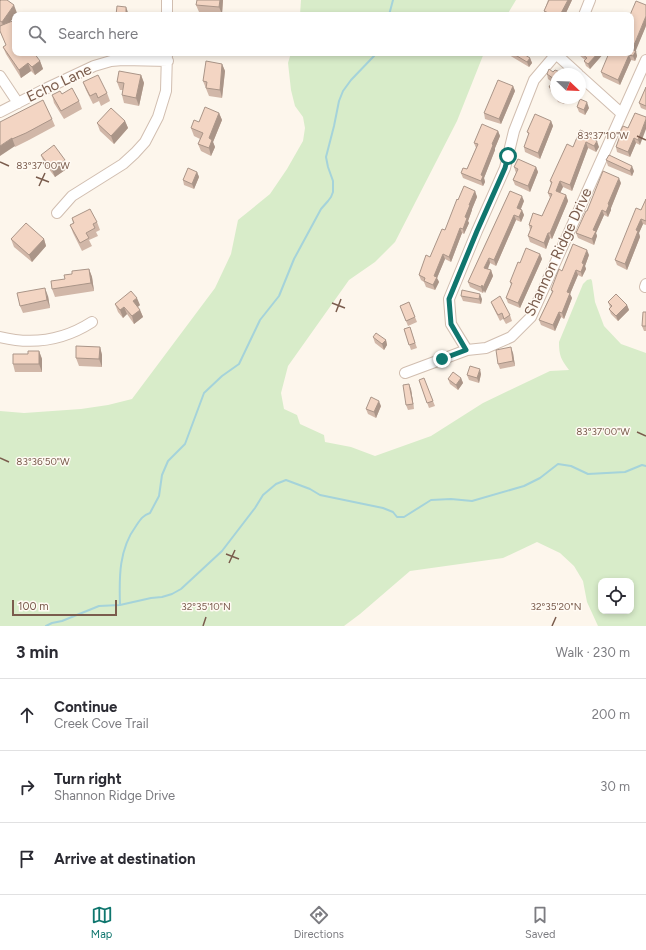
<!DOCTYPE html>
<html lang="en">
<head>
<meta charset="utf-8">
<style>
  :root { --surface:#fff; --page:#f7f7f7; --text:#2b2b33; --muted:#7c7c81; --line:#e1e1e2; --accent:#0f766e }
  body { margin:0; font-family:Figtree,sans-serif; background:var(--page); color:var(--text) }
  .controls { position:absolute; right:12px; bottom:12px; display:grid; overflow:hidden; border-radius:8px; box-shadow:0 2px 6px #0003 }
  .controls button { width:36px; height:36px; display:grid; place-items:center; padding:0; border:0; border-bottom:1px solid var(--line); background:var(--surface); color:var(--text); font:20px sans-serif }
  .compass { position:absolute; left:550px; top:68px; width:36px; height:36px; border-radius:50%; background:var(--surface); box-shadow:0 2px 6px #0003; rotate:113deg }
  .scale { position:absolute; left:12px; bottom:10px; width:105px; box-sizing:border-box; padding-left:4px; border:2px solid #7a5c4d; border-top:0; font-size:11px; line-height:14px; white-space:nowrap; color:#7a5c4d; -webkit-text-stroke:3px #fffaf3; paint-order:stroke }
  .stop { position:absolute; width:12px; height:12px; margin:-9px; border:3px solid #0f766e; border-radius:50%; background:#fff }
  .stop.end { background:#0f766e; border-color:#fff; box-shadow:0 1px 4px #0008 }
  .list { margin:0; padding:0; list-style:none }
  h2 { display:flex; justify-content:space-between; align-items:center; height:52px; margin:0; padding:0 16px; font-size:17px }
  h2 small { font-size:13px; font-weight:400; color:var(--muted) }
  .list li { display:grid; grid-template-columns:26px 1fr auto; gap:12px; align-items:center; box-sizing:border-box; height:72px; padding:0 16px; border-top:1px solid var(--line) }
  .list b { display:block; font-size:15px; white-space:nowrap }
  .list p { margin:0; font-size:13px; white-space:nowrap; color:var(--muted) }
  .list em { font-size:13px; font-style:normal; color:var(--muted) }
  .icon { flex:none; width:22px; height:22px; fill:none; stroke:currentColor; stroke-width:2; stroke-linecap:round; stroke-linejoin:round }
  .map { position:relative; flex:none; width:646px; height:626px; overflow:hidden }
  .search { position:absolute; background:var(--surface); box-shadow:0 2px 6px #0003; left:12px; right:12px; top:12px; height:44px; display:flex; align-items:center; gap:10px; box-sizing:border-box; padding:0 14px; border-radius:8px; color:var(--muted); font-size:15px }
  .sheet { height:268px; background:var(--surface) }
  nav { display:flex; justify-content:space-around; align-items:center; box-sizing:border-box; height:56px; border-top:1px solid var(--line); background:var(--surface); font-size:11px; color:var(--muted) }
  nav a { display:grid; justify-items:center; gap:2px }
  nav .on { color:var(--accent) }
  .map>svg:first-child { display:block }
  .green { fill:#d8ecc9; fill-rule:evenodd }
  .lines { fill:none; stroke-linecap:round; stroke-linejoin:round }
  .stream { stroke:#a5d3da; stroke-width:2 }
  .minor-casing { stroke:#d1beb0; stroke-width:12 }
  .minor { stroke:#fff; stroke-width:10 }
  .wall { fill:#d1b7a8 }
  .shaded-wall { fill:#aa9588 }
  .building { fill:#f3d5c3; stroke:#aa9588 }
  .route { stroke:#0f766e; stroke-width:5 }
  .ticks { fill:none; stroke:#7a5c4d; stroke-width:1.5 }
  .labels { text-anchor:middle; stroke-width:3; stroke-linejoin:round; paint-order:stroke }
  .street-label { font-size:15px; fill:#7a5c4d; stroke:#fffaf3 }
  .ticks-label { font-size:10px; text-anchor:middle; fill:#7a5c4d; stroke:#fffaf3; stroke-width:3; stroke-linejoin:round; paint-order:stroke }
</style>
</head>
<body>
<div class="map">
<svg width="646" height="626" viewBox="0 0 646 626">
  <rect width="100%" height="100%" fill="#fdf6ec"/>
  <!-- green -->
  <path class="green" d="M 301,0 L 516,0 L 507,15 L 300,15 Z
    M 291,53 L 484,53 L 457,121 L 395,242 L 375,262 L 349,280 L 288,366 L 281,393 L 284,409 L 297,415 L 300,424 L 324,435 L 325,442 L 351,447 L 375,456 L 431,436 L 483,403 L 550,371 L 569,370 C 561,359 559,356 559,342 L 583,284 L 587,280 L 591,279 L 592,281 L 595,302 L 604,326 L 621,344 L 646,353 L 646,626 L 598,626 L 587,602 L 583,581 L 574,566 L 560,553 L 537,542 L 503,558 L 410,571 L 360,614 L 344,626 L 0,626 L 0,411 L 24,413 L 81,409 L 108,405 L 132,399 L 215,288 L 231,254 L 238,220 L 270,194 L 287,169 L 303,141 L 305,128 L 303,117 L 295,106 L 291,90 L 288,63 ZM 601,581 L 631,581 L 631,611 L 601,611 Z"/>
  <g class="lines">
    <!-- stream -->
    <path class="stream" d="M 389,15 L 393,0
      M 120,605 C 119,577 119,549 136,526 C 140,520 143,515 150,513 L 159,496 L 162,475 L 168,461 L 185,444 L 204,393 L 222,376 L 239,364 L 260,320 L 279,296 L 294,259 L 321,209 L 328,201 L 331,197 L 333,192 L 333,181 L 328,167 L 326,157 L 334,126 L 339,101 L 343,91 L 351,80 L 374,56 L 375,53
      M 46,626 L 52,623 L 62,621 L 99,606 L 120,605 L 151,598 L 162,597 L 172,594 L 181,589 L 222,551 L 255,508 L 263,495 L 276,484 L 286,480 L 310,489 L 320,495 L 383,508 L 393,512 L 397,517 L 404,517 L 431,500 L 451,499 L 472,501 L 524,486 L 540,478 L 558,464 L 571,466 L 588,474 L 625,472 L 642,465 L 646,466"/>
    <!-- minor casing -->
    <g class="minor-casing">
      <path id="minor" d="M 167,15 L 167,0
        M 584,15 L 590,0
        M 556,54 L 578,74
        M 0,76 L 18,103
        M 580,76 L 621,113
        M 0,112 L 45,89 L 94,66 L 111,61 L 123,60 L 168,61
        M 57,213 L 72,196 L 123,164 L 135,153 L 145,142 L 158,117 L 166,91 L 167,53
        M 645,287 L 646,284
        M 0,337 C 32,345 64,340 92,322
        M 467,350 L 451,324 L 449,299 L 477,231 L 505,168 L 514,131 L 534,80 L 557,53
        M 405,373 L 467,350 L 486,348 L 511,337 L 531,317 L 646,60"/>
    </g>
    <!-- minor -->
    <use href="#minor" class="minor"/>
  </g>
  <!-- wall -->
  <path class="wall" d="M 197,0 L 223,0 L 222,14 L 199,12 L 196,5 Z
    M 548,0 L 572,0 L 565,15 L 545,15 L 544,11 Z
    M 0,1 L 17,13 L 10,21 L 15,53 L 40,61 L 43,69 L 35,75 L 31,71 L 21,78 L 6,54 L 3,47 L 6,45 L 0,31 Z
    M 646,26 L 635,51 L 637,56 L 635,61 L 631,60 L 620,85 L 603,77 L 601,72 L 631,53 Z
    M 205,53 L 223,53 L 224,54 L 206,55 Z
    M 509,53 L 522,53 L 530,58 L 532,63 L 529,67 L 509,55 Z
    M 578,53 L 604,53 L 590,69 L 586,66 L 584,61 L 585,60 L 579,55 Z
    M 222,64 L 225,71 L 222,98 L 209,96 L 203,81 Z
    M 553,72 L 560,72 L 561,74 L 556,74 L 556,94 L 551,92 L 549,87 L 552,82 L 548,79 L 547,74 Z
    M 141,75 L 144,83 L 139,106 L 124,103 L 122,95 L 123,90 L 120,90 L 117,82 Z
    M 83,82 L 107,93 L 110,101 L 101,106 L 99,101 L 93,104 L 86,90 Z
    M 513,86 L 515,91 L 501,124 L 485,119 L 484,113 Z
    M 646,87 L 646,110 L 641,108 L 639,103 Z
    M 62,94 L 79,101 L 82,109 L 64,119 L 54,103 L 52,95 Z
    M 556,98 L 567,98 L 564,104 L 558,102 Z
    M 577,107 L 589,108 L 585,115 L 579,112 Z
    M 219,113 L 222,120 L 213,142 L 215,147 L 211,156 L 201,151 L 198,144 L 200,139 L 194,136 L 191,128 L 199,122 Z
    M 635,113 L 640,145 L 636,143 L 630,157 L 617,152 L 616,147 L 621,134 L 620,132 L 628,128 Z
    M 52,119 L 55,126 L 29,140 L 15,147 L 0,122 Z
    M 125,121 L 128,128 L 114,144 L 100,131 L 97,123 Z
    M 551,121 L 553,126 L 540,159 L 525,152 L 524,147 L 529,135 L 527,132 Z
    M 498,131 L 500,136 L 495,148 L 495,150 L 484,178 L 485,182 L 483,186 L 463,178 L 461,173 L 467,169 L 476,148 L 474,143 Z
    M 587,133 L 588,136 L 599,147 L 596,152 L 588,148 L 572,191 L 563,187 L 560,193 L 566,195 L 568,201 L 552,239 L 550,238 L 546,249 L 530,242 L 528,236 L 530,230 L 529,225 L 542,216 L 550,198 L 548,193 L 551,184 L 550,181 L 573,147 Z
    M 41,155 L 68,168 L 55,177 L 44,163 Z
    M 606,160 L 634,171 L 632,176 L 608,166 Z
    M 514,167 L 536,167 L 538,172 L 530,192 L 515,185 L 513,180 L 516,173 Z
    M 197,172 L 199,177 L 194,189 L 184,185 L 183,180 Z
    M 621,183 L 611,208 L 611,210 L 608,217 L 604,215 L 596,233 L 597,236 L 594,245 L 578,238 L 576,233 L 587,211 Z
    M 475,191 L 477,197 L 472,209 L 472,210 L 468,221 L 469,223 L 464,234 L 462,233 L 451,262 L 445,259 L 437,278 L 439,282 L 435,290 L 426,287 L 424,282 L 421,280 L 419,275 L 430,257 L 445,230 L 458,200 Z
    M 510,191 L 524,201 L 521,209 L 524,215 L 521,222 L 516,220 L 496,266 L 490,263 L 488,269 L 491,270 L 493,276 L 485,293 L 484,290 L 483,293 L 470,287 L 468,282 Z
    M 646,199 L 646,225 L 643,224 L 639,233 L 640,237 L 627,270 L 617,265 L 615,260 L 641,210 Z
    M 72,218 L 97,222 L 100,230 L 96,232 L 98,236 L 89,240 L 92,246 L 82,251 L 73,233 L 70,225 L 73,223 Z
    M 11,239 L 44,239 L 46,246 L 32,262 L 14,247 Z
    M 540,254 L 542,259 L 520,308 L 508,303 L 506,298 L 511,285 L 510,282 L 520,263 Z
    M 589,255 L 585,266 L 586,269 L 582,277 L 578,275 L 570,294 L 572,298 L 564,319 L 561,317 L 555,331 L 541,325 L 539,320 L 552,292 L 551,290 L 562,271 Z
    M 89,269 L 92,277 L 94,291 L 55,297 L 52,289 L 72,274 Z
    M 48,296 L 50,308 L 23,313 L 20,306 Z
    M 461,296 L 482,299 L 481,304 L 463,301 Z
    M 409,302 L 417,322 L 408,326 L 400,306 Z
    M 491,302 L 510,315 L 512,321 L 506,324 L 503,319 L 500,321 L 493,307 Z
    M 608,302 L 627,305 L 629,310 L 618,321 L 611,314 L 609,309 L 610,307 Z
    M 115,304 L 140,305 L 138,307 L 140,310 L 143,317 L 134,324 L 127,314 L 123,318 L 118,312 Z
    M 646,312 L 646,331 L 644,331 L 642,326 Z
    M 410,327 L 417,348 L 411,350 L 404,329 Z
    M 373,337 L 386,340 L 387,345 L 384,350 L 375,343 Z
    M 100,347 L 102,355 L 102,367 L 79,366 L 76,358 Z
    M 39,351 L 42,359 L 42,372 L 15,372 L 13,364 L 28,354 Z
    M 513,353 L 515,366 L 500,369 L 498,364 Z
    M 481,374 L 479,383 L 469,380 L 467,375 Z
    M 461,378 L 463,383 L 458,390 L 450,384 L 448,379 Z
    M 419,380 L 433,401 L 435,406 L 429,408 Z
    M 411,389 L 414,409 L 408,410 L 406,405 Z
    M 381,406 L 376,418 L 368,414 L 366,409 Z"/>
  <!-- shaded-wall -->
  <path class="shaded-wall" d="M 220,0 L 223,0 L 222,14 L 219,7 Z
    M 568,0 L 572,0 L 565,15 L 560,15 Z
    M 14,5 L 17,13 L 4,30 L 2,22 Z
    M 126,7 L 129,15 L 126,13 Z
    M 646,16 L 646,26 L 634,55 L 632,50 Z
    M 636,51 L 637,56 L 635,61 L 633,56 Z
    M 598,53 L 604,53 L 590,69 L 588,64 Z
    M 629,55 L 631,60 L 620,85 L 618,80 Z
    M 530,58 L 532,63 L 529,67 L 527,62 Z
    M 40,61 L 43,69 L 35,75 L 32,67 Z
    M 28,63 L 31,71 L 21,78 L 19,70 Z
    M 222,64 L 225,71 L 222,98 L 220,90 Z
    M 141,75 L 144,83 L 139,106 L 136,98 Z
    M 513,86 L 515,91 L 501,124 L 499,119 Z
    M 562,98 L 567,98 L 564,104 L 562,99 Z
    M 587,102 L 589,108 L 585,115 L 584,110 Z
    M 219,113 L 222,120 L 213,142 L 215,147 L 211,156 L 209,148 L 209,138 Z
    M 646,119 L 646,129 L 640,145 L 638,140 Z
    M 125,121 L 128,128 L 114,144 L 111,136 Z
    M 551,121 L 553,126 L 540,159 L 538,153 Z
    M 498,131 L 500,136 L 495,148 L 495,150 L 484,178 L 485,182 L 483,186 L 481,181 L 481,175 L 492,144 Z
    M 12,138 L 15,146 L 0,156 L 0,146 Z
    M 634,138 L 636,143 L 630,157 L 628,152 Z
    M 597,141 L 599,147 L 596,152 L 594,146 Z
    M 586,142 L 588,148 L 572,191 L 570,185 Z
    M 65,160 L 68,168 L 55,177 L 52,170 Z
    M 632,166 L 634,171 L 632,176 L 630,171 Z
    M 536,167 L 538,172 L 530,192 L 528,186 Z
    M 197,172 L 199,177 L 194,189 L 192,184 Z
    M 619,178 L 621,183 L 611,208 L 611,210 L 608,217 L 606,212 L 608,204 Z
    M 560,181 L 563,187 L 558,197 L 556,191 Z
    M 475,191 L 477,197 L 472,209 L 472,210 L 468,221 L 469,223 L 464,234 L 463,229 L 465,217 L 469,205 Z
    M 566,195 L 568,201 L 552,239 L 550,233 Z
    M 522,196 L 524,201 L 519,213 L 517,208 Z
    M 522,210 L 524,215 L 521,222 L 519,217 Z
    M 602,210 L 604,215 L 596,233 L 597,236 L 594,245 L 592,239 L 593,230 Z
    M 514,215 L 516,220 L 496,266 L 494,260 Z
    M 641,219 L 643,224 L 639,233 L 640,237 L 627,270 L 625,264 L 636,230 Z
    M 460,228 L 462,233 L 451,262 L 449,257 Z
    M 548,233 L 550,238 L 546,249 L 544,243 Z
    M 44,239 L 46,246 L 32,262 L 29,255 Z
    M 587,250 L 589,255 L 585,266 L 586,269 L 582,277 L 581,272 L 582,263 Z
    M 443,254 L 445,259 L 437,278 L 439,282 L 435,290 L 433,285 L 434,276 Z
    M 540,254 L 542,259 L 520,308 L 518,303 Z
    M 489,258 L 490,263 L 486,273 L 484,268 Z
    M 89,269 L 92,277 L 94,291 L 91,283 Z
    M 491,270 L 493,276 L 485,293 L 483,288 Z
    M 576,270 L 578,275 L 570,294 L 572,298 L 564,319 L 562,313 L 567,292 Z
    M 482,285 L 484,290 L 483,293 L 481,287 Z
    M 45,288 L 48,296 L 50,308 L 47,300 Z
    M 480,294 L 482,299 L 481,304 L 479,299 Z
    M 137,298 L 140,305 L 135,309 L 133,301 Z
    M 627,305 L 629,310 L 618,321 L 616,316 Z
    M 124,307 L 127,314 L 123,318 L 120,310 Z
    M 140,310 L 143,317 L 134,324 L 132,316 Z
    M 559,312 L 561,317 L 555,331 L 553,325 Z
    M 386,340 L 387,345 L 384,350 L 382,344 Z
    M 100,347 L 102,355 L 102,367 L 99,359 Z
    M 511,347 L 513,353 L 515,366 L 513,361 Z
    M 39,351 L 42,359 L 42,372 L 39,364 Z
    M 480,369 L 481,374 L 479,383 L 477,378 Z
    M 461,378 L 463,383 L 458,390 L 456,385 Z
    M 409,384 L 411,389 L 414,409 Z
    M 379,401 L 381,406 L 376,418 L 374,412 Z"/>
  <!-- building -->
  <path class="building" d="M 1,0 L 7,0 L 14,5 L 2,22 L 0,21 L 0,1 Z
    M 197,0 L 220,0 L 219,7 L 196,5 Z
    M 549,0 L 568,0 L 560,15 L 553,15 L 544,11 Z
    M 636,1 L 646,5 L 646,16 L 632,50 L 636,51 L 633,56 L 629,55 L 618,80 L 601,72 L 609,53 L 631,53 L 631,15 L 630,15 Z
    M 117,6 L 126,7 L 126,13 L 129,13 L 129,15 L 116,15 Z
    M 15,20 L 15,53 L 34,53 L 40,61 L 32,67 L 28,63 L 19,70 L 3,47 L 6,45 L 0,31 L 0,26 Z
    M 512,53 L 522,53 L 530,58 L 527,62 Z
    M 581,53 L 598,53 L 588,64 L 584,61 L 587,58 Z
    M 206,61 L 222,64 L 220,90 L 206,88 L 207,82 L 203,81 Z
    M 549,69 L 553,72 L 555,70 L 560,72 L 559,74 L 560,74 L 556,74 L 556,90 L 549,87 L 554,79 L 547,74 Z
    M 119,71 L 141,75 L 136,98 L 122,95 L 124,83 L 117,82 Z
    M 98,75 L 107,93 L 98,98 L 96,93 L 90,96 L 83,82 Z
    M 498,80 L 513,86 L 499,119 L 484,113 Z
    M 646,87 L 646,106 L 639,103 Z
    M 72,88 L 79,101 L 61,111 L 52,95 L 60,91 L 62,94 Z
    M 580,99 L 587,102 L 584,110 L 577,107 Z
    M 43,100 L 52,119 L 26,133 L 12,139 L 12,138 L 0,146 L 0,122 Z
    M 205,107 L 219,113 L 209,138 L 212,140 L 209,148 L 198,144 L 203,133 L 191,128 L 194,120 L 199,122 Z
    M 111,108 L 125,121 L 111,136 L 97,123 Z
    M 635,113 L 646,117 L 646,119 L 638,140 L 634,138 L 628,152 L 616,147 L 621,133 L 620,132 L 623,126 L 628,128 Z
    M 535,114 L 551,121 L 538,153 L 524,147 L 529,133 L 527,132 Z
    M 482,124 L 498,131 L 492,144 L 493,145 L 481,175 L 483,176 L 481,181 L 461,173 L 463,168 L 467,169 L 478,144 L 474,143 Z
    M 580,130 L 587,133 L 586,135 L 597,141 L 594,146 L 586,142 L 570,185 L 560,181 L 556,191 L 566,195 L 550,233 L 548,233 L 544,243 L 528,236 L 532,226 L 529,225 L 533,213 L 542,216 L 552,194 L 548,193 L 552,182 L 550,181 L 567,144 L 573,147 Z
    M 54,145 L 65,160 L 52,170 L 41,155 Z
    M 609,155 L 632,166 L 630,171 L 606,160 Z
    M 518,159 L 536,167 L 528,186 L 513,180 L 518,169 L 514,167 Z
    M 188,168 L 197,172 L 192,184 L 183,180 Z
    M 603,171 L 619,178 L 608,204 L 609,205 L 606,212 L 602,210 L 593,230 L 596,231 L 592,239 L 576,233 L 586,211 L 587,211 Z
    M 464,186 L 475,191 L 469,205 L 470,205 L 465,217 L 467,218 L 463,229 L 460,228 L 449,257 L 443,254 L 434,276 L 437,277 L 433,285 L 424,281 L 425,278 L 419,275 L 426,255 L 430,257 L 442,229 L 445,230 L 457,199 L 458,200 Z
    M 510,191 L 522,196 L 517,208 L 522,210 L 519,217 L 514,215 L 494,260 L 489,258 L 484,268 L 491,270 L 483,288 L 482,285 L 481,287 L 468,282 Z
    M 646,199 L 646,221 L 641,219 L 636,230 L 638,231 L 625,264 L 615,260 L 636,208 L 641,210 Z
    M 90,209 L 97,222 L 93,224 L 95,228 L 86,233 L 89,238 L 80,243 L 70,225 L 74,223 L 72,218 Z
    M 26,223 L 44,239 L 29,255 L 11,239 Z
    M 573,244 L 587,250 L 582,263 L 584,264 L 581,272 L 576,270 L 567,292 L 570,293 L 562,313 L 559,312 L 553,325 L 539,320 L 553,291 L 551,290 L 559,269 L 562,271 Z
    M 526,248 L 540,254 L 518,303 L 506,298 L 512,283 L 510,282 L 518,262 L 520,263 Z
    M 89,269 L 91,283 L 52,289 L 51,281 L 65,279 L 64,275 L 72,274 L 72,271 Z
    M 45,288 L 47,300 L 20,306 L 17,293 Z
    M 462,290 L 480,294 L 479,299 L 461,296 Z
    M 131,291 L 137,298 L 133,301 L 140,310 L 132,316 L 124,307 L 120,310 L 115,304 Z
    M 616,294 L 627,305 L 616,316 L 609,309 L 612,306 L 608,302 Z
    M 500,296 L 510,315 L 504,319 L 502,313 L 498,315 L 491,302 Z
    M 409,302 L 415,317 L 406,321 L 400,306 Z
    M 643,312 L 646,312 L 646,326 L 642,326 Z
    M 410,327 L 415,343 L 409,345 L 404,329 Z
    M 376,333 L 386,340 L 382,344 L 373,337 Z
    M 76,346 L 100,347 L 99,359 L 76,358 Z
    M 511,347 L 513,361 L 498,364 L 496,350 Z
    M 28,351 L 39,351 L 39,364 L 13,364 L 13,354 L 28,354 Z
    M 470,366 L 480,369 L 477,378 L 467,375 Z
    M 453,372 L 461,378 L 456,385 L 448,379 Z
    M 424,378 L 433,401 L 427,403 L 419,380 Z
    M 409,384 L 413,404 L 406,405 L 403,385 Z
    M 371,397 L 379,401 L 374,412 L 366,409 Z"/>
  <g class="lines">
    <!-- route -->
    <path class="route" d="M 442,359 L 466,350 L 451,324 L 449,299 L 477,231 L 505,168 L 508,156"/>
  </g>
  <!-- ticks -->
  <path class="ticks" d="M 637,136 L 646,140M 0,162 L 9,166M 36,177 L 49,182M 39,186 L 45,173M 332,303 L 345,308M 336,312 L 341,299M 637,432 L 646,436M 0,458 L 9,462M 226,554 L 239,559M 229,563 L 235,550M 203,626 L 206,617M 552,626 L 556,617"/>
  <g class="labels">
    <!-- street labels -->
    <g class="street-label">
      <text transform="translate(59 83) rotate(-25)" y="5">Echo Lane</text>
      <text transform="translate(558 252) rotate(-65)" y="5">Shannon Ridge Drive</text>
    </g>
  </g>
  <g class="ticks-label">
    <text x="603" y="139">83°37'10"W</text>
    <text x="43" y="169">83°37'00"W</text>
    <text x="603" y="435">83°37'00"W</text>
    <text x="43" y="465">83°36'50"W</text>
    <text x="206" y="610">32°35'10"N</text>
    <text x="556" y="610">32°35'20"N</text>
  </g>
</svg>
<div class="controls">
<button><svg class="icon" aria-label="locate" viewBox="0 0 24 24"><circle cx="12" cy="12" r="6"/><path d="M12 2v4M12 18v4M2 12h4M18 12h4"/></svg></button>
</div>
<svg class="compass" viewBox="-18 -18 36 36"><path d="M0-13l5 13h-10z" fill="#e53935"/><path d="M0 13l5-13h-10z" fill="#7c7c81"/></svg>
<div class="scale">100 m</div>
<div class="stop" style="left:508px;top:156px"></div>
<div class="stop end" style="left:442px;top:359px"></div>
<div class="search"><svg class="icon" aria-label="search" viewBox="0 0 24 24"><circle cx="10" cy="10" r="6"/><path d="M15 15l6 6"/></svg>Search here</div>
</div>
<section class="sheet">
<h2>3 min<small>Walk · 230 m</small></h2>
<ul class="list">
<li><svg class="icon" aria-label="ahead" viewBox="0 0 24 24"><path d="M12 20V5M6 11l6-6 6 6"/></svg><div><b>Continue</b><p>Creek Cove Trail</p></div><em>200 m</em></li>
<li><svg class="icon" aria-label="right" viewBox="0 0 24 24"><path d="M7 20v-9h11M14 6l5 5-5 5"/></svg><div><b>Turn right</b><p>Shannon Ridge Drive</p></div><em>30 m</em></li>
<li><svg class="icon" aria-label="arrive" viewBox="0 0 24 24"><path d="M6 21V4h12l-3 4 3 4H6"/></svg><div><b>Arrive at destination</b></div></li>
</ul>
</section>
<nav>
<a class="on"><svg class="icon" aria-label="map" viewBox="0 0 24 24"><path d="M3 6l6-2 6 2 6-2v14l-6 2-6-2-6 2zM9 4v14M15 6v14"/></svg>Map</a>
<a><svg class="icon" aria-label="directions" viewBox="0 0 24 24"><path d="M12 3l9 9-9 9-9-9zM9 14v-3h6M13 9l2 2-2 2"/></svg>Directions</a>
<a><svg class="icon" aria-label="saved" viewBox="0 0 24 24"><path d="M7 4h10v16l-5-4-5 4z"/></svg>Saved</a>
</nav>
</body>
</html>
